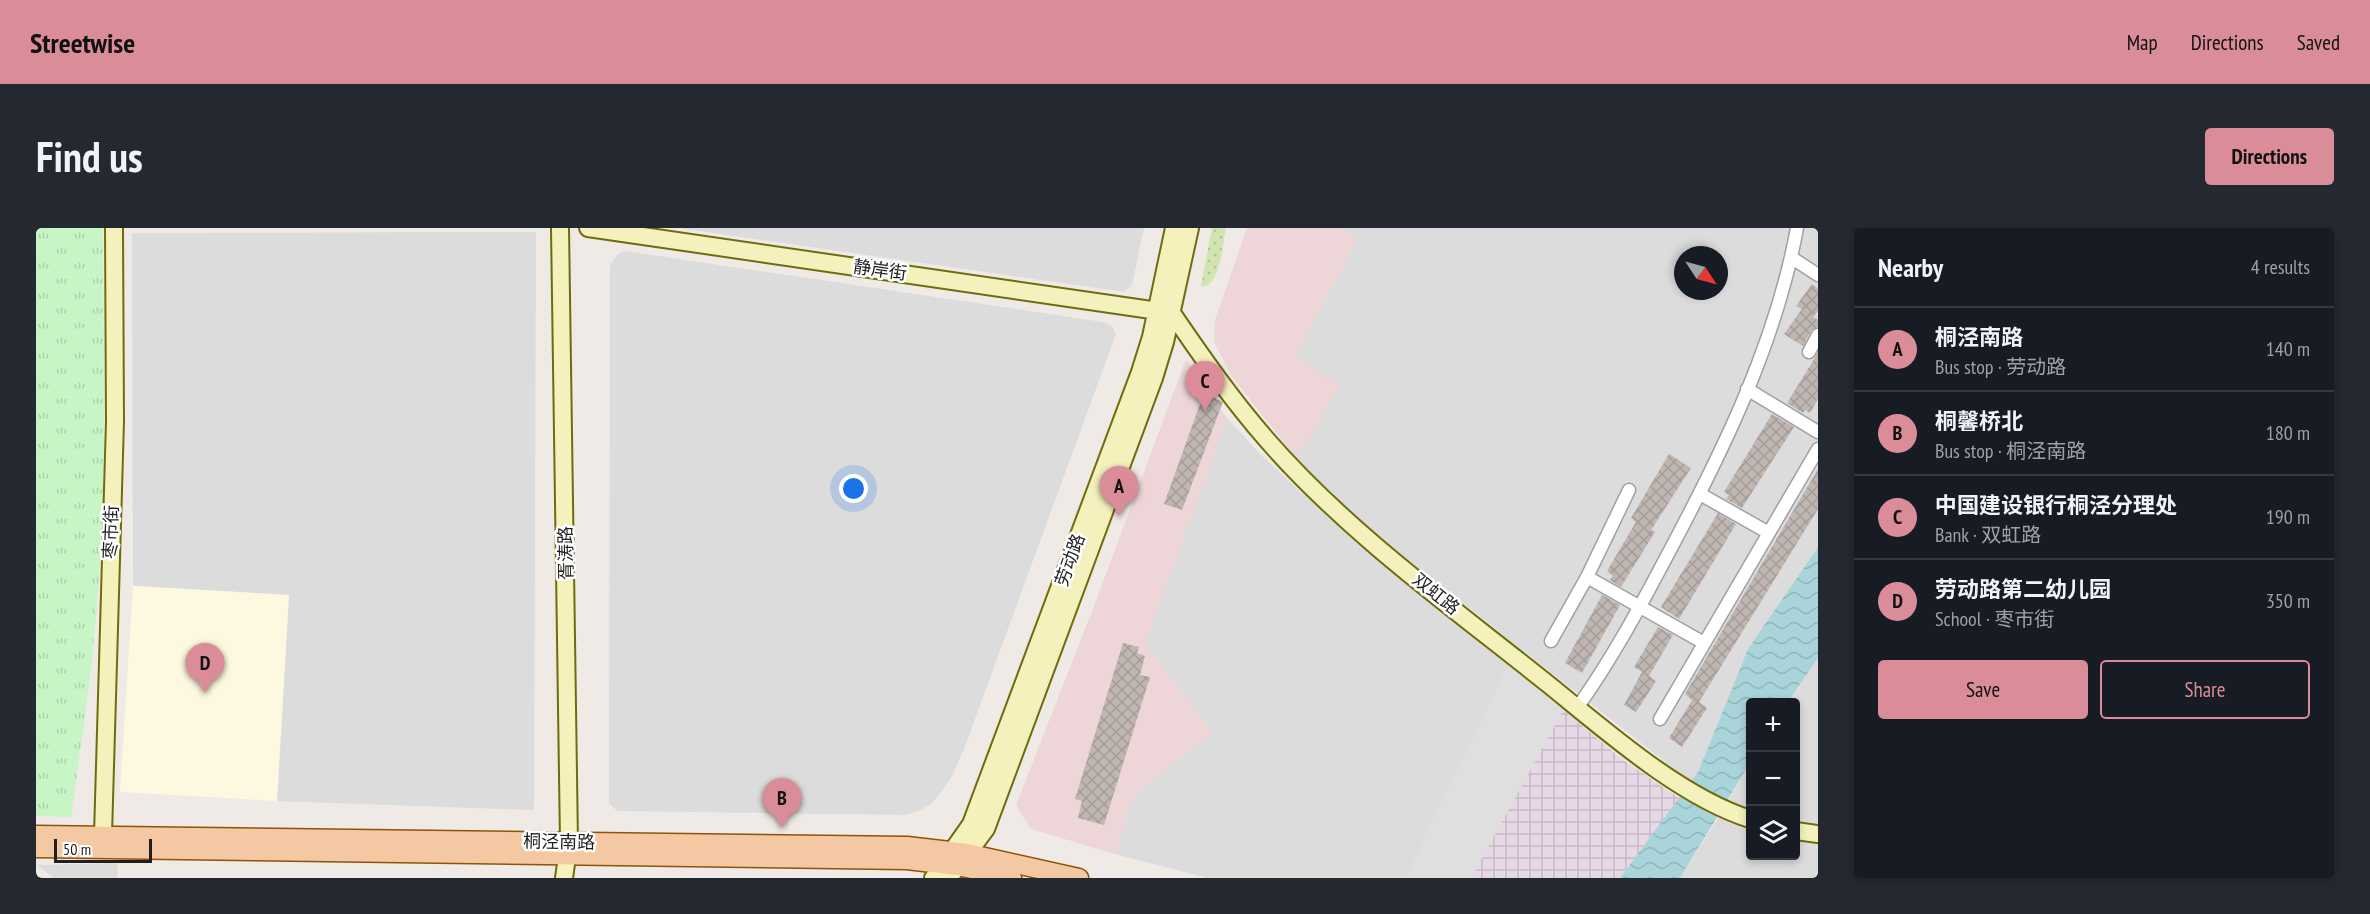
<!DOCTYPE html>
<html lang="en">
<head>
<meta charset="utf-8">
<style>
  :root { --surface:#171b24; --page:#242831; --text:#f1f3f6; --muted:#9ea1a6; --line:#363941; --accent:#da8c98 }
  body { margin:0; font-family:"PT Sans Narrow","Noto Sans SC",sans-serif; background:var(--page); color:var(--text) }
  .controls { position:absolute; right:18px; bottom:18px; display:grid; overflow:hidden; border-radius:6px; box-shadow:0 3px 9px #0003 }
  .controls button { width:54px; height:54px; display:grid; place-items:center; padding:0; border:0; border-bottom:2px solid var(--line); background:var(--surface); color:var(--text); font:30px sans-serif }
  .compass { position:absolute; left:1638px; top:18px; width:54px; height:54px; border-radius:50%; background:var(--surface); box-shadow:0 3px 9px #0003; rotate:126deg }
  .scale { position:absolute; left:18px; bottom:15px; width:98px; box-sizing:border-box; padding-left:6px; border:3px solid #1f1f1f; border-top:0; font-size:16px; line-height:21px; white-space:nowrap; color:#1f1f1f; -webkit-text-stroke:4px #fff; paint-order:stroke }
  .you { position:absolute; left:818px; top:261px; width:21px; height:21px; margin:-15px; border:4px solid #fff; border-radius:50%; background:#1a73e8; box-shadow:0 0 0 9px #1a73e833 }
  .badge { display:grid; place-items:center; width:39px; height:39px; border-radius:50%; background:var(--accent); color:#111; font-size:20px; font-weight:700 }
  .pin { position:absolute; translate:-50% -50px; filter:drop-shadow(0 2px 3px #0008) }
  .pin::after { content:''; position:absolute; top:32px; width:21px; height:18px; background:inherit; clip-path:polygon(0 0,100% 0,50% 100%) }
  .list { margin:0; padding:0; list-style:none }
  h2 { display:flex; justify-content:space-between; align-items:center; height:78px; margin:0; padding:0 24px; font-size:26px }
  h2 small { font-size:20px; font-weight:400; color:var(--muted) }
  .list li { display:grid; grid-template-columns:39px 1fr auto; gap:18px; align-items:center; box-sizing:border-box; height:84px; padding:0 24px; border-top:2px solid var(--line) }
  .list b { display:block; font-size:22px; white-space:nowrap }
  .list p { margin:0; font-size:20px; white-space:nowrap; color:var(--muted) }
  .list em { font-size:20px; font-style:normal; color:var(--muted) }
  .actions { display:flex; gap:12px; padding:18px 24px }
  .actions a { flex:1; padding:14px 0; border:2px solid var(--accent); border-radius:6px; text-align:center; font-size:21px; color:var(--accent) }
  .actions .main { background:var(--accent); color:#111 }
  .icon { flex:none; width:33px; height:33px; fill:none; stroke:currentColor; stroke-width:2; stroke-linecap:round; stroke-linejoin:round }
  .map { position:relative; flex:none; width:1782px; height:650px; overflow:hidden; border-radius:6px }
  header { display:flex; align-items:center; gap:36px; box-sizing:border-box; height:84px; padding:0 30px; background:var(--accent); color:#111 }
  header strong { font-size:28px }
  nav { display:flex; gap:33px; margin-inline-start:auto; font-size:21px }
  .intro { display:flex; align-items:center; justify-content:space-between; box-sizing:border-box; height:144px; padding:0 36px }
  h1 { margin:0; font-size:42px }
  .button { padding:15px 27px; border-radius:6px; background:var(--accent); color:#111; font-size:21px; font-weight:700 }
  main { display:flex; gap:36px; padding:0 36px }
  aside { flex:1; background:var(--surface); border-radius:6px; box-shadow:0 3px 9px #0003 }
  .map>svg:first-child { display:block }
  .residential { fill:#dcdcdc; fill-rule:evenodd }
  .commercial { fill:#eed6d8 }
  .industrial { fill:url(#industrial-grid) }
  .education { fill:#fdf9e0 }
  .grass { fill:url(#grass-dots) }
  .park { fill:url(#park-tufts) }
  .parking { fill:#dfdfdf }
  .water { fill:url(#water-waves) }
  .building { fill:url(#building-cross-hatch) }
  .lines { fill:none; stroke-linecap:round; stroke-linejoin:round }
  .street-casing { stroke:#a0a0a0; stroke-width:15 }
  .secondary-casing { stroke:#6e6d0d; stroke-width:20 }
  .primary-casing { stroke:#8e530b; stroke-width:21 }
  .street { stroke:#fff; stroke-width:12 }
  .secondary { stroke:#f5f1bd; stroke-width:16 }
  .primary { stroke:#f5c8a4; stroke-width:18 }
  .labels { text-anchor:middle; stroke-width:5; stroke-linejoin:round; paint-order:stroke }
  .street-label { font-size:18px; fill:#1f1f1f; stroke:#fff }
</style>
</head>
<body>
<header>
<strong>Streetwise</strong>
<nav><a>Map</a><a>Directions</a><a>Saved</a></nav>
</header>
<div class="intro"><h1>Find us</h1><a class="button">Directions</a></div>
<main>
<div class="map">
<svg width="1782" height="650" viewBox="0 0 1782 650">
  <defs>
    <pattern id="industrial-grid" width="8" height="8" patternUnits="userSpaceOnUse" patternTransform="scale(1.5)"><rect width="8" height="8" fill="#e7d8e6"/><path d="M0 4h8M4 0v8" fill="none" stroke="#c6b9c5"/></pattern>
    <pattern id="grass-dots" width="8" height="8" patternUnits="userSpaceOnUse" patternTransform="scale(1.5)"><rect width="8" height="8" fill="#d0e5af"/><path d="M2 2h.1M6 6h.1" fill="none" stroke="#b2c496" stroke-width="1.8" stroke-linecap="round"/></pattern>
    <pattern id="park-tufts" width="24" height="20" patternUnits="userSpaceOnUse" patternTransform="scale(1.5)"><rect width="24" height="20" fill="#c8f5c6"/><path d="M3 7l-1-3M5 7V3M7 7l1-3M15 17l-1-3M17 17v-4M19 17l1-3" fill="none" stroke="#abd2aa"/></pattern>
    <pattern id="water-waves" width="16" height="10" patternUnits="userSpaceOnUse" patternTransform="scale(1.5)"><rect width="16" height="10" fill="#a9d4d9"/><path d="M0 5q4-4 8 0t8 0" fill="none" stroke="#91b6ba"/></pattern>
    <pattern id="building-cross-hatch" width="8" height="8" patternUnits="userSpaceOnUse" patternTransform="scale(1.5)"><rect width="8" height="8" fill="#bfb6b2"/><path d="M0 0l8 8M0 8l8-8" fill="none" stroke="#a49c99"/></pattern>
  </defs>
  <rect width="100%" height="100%" fill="#efeae5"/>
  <!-- residential -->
  <path class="residential" d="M 642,0 L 1108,0 L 1096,57 L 1088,64 Z
    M 1301,0 L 1782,0 L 1782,319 L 1712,421 L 1662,544 L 1655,554 L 1383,341 L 1319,288 L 1261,231 L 1304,158 L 1259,129 L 1321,12 ZM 1647,27 L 1683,27 L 1683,63 L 1647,63 Z
    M 500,4 L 498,582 L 241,573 L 253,367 L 97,358 L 96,5 Z
    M 589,23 L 1067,94 L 1077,99 L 1080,106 L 928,521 L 916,548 L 906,563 L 895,576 L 884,582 L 871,587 L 581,583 L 573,575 L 574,37 L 582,26 Z
    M 1191,190 L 1228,230 L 1314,309 L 1473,436 L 1370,650 L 1172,650 L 1079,626 L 1098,567 L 1176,504 L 1109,416 Z
    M 1782,430 L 1782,596 L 1760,592 L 1760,475 L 1752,475 Z
    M 1714,535 L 1714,582 L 1693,572 Z
    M 1684,587 L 1714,600 L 1714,628 L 1760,628 L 1760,612 L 1782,614 L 1782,650 L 1644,650 Z
    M 82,635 L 81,650 L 18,650 L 1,637 Z"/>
  <!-- commercial -->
  <path class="commercial" d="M 1211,0 L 1301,0 L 1321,12 L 1259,129 L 1305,158 L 1261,231 L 1196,149 L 1178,114 L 1179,92 Z
    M 1150,131 L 1191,190 L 1109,416 L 1176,504 L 1098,567 L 1079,626 L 995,601 L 980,577 L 1058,378 Z"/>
  <!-- industrial -->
  <path class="industrial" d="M 1527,482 L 1586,531 L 1643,570 L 1584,650 L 1435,650 Z"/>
  <!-- education -->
  <path class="education" d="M 97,358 L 253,367 L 241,573 L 84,564 Z"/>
  <!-- grass -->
  <path class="grass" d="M 1176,0 L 1190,0 C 1187,14 1184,61 1165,58 Z"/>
  <!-- park -->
  <path class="park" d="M 0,0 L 67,0 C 67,117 71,234 63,350 C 58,430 46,510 35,589 L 0,588 Z"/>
  <!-- parking -->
  <path class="parking" d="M 1473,436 L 1527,482 L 1435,650 L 1370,650 Z"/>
  <!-- water -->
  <path class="water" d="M 1782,319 L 1782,430 L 1752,474 L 1714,475 L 1714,535 L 1644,650 L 1584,650 L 1662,544 L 1712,421 Z"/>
  <!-- building -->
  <path class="building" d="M 1776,56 L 1782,61 L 1782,83 L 1777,89 L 1782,92 L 1782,99 L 1775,103 L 1767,118 L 1748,106 L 1766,81 L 1760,78 Z
    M 1782,125 L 1782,171 L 1774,185 L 1769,182 L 1767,185 L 1751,175 Z
    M 1168,165 L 1187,174 L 1146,282 L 1128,276 Z
    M 1736,186 L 1758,199 L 1706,280 L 1690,271 L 1693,267 L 1688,264 Z
    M 1633,226 L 1655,240 L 1615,302 L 1619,304 L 1585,359 L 1574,352 L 1577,348 L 1571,343 L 1600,294 L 1595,290 Z
    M 1782,241 L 1782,281 L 1663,474 L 1671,480 L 1646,519 L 1633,510 L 1656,472 L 1649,466 Z
    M 1682,285 L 1700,296 L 1643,391 L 1625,379 Z
    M 1566,367 L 1584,377 L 1546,445 L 1529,435 Z
    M 1622,399 L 1637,407 L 1613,448 L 1620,453 L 1600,484 L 1588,477 L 1606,444 L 1598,439 Z
    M 1087,415 L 1103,419 L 1101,425 L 1109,428 L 1104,447 L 1114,449 L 1068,597 L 1042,590 L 1046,573 L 1039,571 Z"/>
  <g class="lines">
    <!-- street casing -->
    <g class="street-casing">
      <path id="street" d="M 1756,30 L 1782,47
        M 1773,124 L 1782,107
        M 1711,161 L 1782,204
        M 1664,266 L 1733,305
        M 1551,349 L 1668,415
        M 1515,413 L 1551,349 L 1593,262
        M 1541,480 C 1576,431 1604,379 1632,326 C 1687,223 1740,115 1761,0
        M 1624,491 L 1782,221"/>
    </g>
    <!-- secondary casing -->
    <g class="secondary-casing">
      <path id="secondary" d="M 524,0 L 533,615 L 528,650
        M 552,0 L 1136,85 C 1166,129 1196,172 1231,212 C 1312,305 1416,379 1512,456 C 1569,502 1644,569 1714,591
        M 1760,603 L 1782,606
        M 67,607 L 79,193 L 78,0
        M 897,650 L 935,596 L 1104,144 L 1115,109 L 1138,0
        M 913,650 L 950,601 L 1118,150 L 1129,114 L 1154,0"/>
    </g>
    <!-- primary casing -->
    <g class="primary-casing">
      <path id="primary" d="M 0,607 L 871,618 L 931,625 L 1043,650
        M 0,620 L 871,632 L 922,638 L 976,650"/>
    </g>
    <!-- street -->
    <use href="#street" class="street"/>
    <!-- secondary -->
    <use href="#secondary" class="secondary"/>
    <!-- primary -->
    <use href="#primary" class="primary"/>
  </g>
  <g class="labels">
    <!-- street labels -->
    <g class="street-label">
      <text transform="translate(844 42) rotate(8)" y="6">静岸街</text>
      <text transform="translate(75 304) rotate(-88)" y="6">枣市街</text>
      <text transform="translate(530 325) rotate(-91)" y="6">胥涛路</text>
      <text transform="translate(1034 332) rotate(-70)" y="6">劳动路</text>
      <text transform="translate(1400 366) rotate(39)" y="6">双虹路</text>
      <text transform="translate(523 614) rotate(1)" y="6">桐泾南路</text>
    </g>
  </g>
</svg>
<div class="controls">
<button>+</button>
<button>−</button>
<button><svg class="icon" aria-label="layers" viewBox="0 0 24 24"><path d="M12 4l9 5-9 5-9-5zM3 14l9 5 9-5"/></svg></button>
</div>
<svg class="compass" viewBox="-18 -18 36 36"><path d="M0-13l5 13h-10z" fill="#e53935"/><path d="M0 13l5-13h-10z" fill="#9ea1a6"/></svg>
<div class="scale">50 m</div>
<div class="you"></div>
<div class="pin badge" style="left:1083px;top:288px">A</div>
<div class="pin badge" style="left:746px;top:600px">B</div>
<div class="pin badge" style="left:1169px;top:183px">C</div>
<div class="pin badge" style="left:169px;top:465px">D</div>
</div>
<aside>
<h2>Nearby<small>4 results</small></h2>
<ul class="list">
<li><span class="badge">A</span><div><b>桐泾南路</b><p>Bus stop · 劳动路</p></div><em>140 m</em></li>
<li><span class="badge">B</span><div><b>桐馨桥北</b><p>Bus stop · 桐泾南路</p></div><em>180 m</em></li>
<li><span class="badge">C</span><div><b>中国建设银行桐泾分理处</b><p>Bank · 双虹路</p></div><em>190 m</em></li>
<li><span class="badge">D</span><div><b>劳动路第二幼儿园</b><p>School · 枣市街</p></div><em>350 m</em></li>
</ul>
<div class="actions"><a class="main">Save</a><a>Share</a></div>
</aside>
</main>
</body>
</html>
